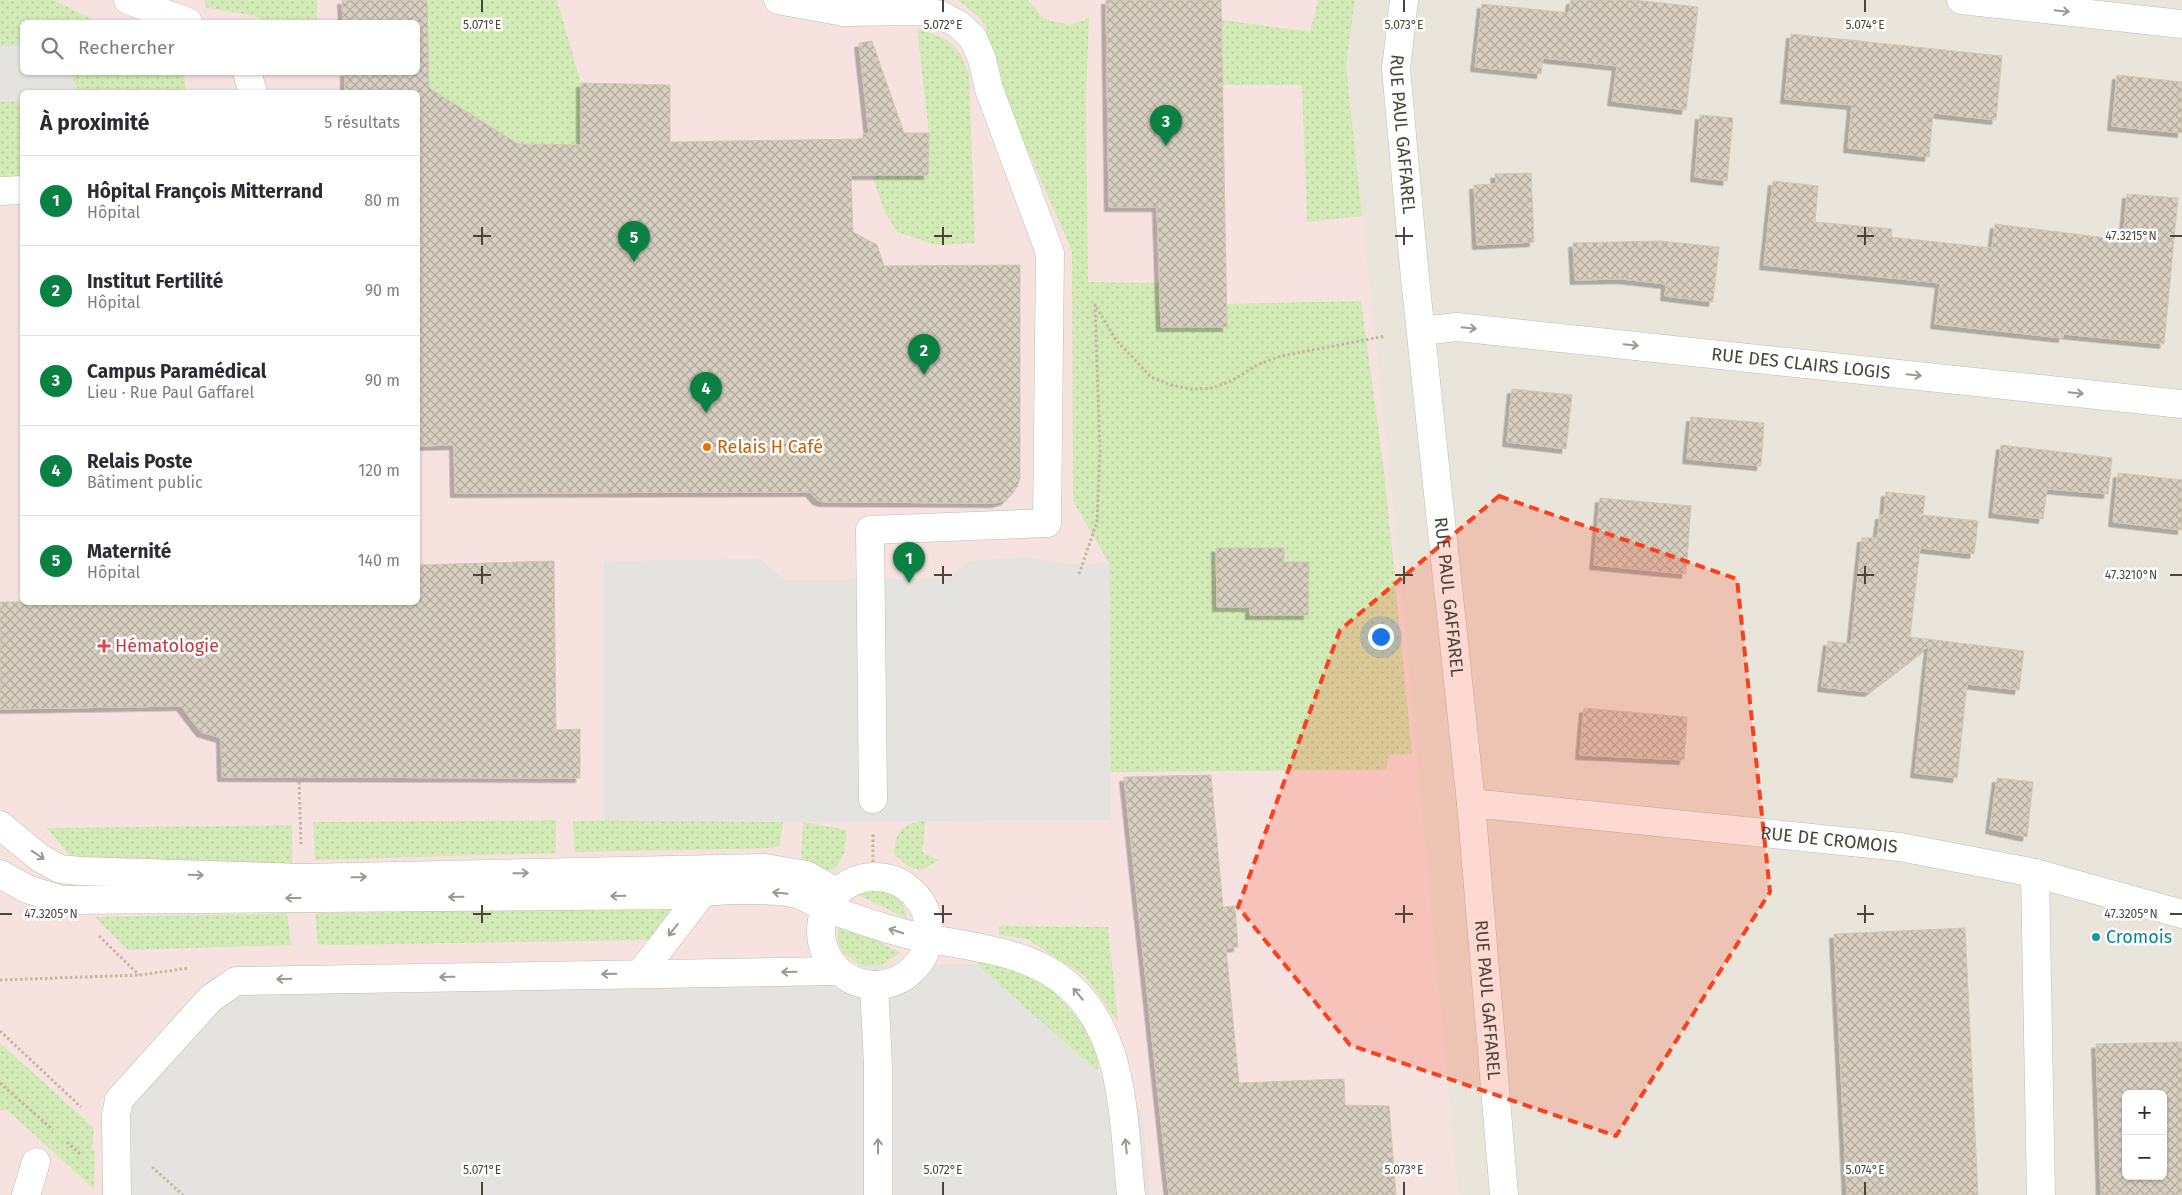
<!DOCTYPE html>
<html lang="fr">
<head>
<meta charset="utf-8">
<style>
  :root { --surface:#fff; --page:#f2f2f3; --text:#2b2b33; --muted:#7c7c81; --line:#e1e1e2; --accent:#0b8043 }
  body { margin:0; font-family:"Fira Sans",sans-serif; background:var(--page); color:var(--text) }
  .controls { position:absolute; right:15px; bottom:15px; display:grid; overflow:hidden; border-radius:8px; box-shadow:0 1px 4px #0004 }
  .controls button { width:45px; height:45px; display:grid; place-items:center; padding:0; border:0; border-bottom:1px solid var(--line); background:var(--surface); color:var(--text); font:25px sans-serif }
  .you { position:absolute; left:1380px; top:636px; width:18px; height:18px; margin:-12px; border:4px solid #fff; border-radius:50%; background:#1a73e8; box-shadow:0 0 0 8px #1a73e833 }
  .badge { display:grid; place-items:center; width:32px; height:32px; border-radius:50%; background:var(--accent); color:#fff; font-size:16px; font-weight:700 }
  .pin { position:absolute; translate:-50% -41px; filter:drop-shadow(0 1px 2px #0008) }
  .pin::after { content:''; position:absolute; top:26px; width:18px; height:15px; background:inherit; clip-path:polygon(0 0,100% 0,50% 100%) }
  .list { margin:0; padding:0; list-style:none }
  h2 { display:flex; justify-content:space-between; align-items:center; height:65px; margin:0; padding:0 20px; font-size:21px }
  h2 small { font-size:16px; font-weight:400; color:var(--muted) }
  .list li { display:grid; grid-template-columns:32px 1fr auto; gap:15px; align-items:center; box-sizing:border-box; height:90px; padding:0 20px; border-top:1px solid var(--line) }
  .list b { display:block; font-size:19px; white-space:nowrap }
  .list p { margin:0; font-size:16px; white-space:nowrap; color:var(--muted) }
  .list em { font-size:16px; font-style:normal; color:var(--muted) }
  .icon { flex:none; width:28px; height:28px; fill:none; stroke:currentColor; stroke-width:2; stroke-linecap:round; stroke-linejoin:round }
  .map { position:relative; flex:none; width:2182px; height:1195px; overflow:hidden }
  .search { position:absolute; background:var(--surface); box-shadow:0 1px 4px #0004; left:20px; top:20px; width:400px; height:55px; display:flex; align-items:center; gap:12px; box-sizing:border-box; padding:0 18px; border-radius:8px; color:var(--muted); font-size:19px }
  .panel { position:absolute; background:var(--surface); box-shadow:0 1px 4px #0004; left:20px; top:90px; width:400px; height:515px; border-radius:8px }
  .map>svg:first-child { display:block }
  .residential { fill:#eae5da; fill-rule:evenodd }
  .medical { fill:#f6e3e0; fill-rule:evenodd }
  .grass { fill:url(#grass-dots) }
  .parking { fill:#e5e3e0 }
  .building { fill:url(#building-cross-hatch); stroke:#d3c7b4; fill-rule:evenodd; filter:url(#shadow) }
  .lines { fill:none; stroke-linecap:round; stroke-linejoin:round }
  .minor-casing { stroke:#c2bbae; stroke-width:29 }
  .path { stroke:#c4b79f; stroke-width:3; stroke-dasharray:2.5 2.5; stroke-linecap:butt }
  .minor { stroke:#fff; stroke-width:28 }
  .oneway { stroke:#9c9892 }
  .marked { fill:#fc3f1d; fill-opacity:0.2; stroke:#fc3f1d; stroke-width:4; stroke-dasharray:10 6; stroke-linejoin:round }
  .ticks { fill:none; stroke:#4b4439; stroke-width:2 }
  .food-dot { fill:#e8710a; stroke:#fff; stroke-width:2 }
  .health-dot { fill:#e0444e; stroke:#fff; stroke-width:2 }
  .culture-dot { fill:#0f9aa8; stroke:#fff; stroke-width:2 }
  .labels { text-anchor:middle; stroke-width:5; stroke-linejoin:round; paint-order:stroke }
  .street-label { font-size:18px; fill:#4b4439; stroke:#fff }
  .food-label { font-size:18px; fill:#c56008; stroke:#fff; text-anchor:start }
  .health-label { font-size:18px; fill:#be3a42; stroke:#fff; text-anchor:start }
  .culture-label { font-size:18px; fill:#0d838f; stroke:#fff; text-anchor:start }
  .ticks-label { font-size:12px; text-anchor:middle; fill:#4b4439; stroke:#fff; stroke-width:5; stroke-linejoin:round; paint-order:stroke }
</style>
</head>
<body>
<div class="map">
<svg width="2182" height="1195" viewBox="0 0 2182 1195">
  <defs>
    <pattern id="grass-dots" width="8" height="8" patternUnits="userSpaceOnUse" patternTransform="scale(1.25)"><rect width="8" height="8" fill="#d2eab5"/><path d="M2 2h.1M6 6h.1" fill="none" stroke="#b6ca9c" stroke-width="1.8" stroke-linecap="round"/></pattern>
    <pattern id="building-cross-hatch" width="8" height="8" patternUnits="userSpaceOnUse" patternTransform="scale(1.25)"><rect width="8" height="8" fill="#d8cfc1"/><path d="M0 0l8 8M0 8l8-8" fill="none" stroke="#b1aa9e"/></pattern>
    <filter id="shadow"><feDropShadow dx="-4.5" dy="4.5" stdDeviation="0" flood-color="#0004"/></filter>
  </defs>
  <rect width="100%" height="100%" fill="#f6f3ec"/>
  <!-- residential -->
  <path class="residential" d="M 0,0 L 2182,0 L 2182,1195 L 0,1195 ZM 22,22 L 418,22 L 418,72 L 22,72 ZM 22,92 L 418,92 L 418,602 L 22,602 ZM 2126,1094 L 2163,1094 L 2163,1176 L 2126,1176 Z"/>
  <!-- medical -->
  <path class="medical" d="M 0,0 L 1355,0 L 1346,65 L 1399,564 L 1458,1195 L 0,1195 ZM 22,22 L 418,22 L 418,72 L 22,72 ZM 22,92 L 418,92 L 418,602 L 22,602 Z"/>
  <!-- grass -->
  <path class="grass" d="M 0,0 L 54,0 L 97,22 L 22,22 L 22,72 L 184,73 L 186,92 L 22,92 L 22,176 L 0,177 Z
    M 205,0 L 317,0 L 317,22 L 265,22 L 258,17 L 205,7 Z
    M 427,0 L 557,0 L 581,83 L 581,145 L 518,144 L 429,88 Z
    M 958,0 L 1028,0 L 1044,19 L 1070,25 L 1089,18 L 1086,100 L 1088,282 L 1159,283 L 1161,327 L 1226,327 L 1227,304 L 1361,301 L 1385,479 L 1412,754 L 1389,755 L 1386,770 L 1110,772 L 1109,563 L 1073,501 L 1072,251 L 1019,130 L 997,74 L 985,38 L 987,27 L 979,17 Z
    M 1318,0 L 1355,0 L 1346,65 L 1362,216 L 1307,222 L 1302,85 L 1223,85 L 1222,20 L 1310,32 Z
    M 917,29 C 949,38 958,43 969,75 L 975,243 L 936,245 L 897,232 L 884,210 L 872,175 L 928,175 L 929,133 Z
    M 556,820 L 556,853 L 315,860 L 313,822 Z
    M 604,820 L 783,822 L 780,845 L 774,848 L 575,852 L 573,821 Z
    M 918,821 L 926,821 L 922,852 L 939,860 L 920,871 L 906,865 L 894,854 C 895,835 899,827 918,821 Z
    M 803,822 L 847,830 L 844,854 L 835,869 L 821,872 L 801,858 Z
    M 292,825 L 292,864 L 78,866 L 47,828 Z
    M 866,883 C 894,881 902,894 907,919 L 849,890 Z
    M 675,909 L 651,940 L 332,945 L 318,944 L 315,913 Z
    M 287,913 L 291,945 L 128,950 L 95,917 Z
    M 838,919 L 900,953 L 876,969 L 865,969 L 843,953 L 838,941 Z
    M 999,926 L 1108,927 L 1118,1022 L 1085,976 L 1027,939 L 999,935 Z
    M 977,959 L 1013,967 L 1049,986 L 1086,1028 L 1098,1054 L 1098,1072 L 976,964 Z
    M 0,1043 L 94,1128 L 92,1148 L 95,1151 L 94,1189 L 7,1110 L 0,1110 Z"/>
  <!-- parking -->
  <path class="parking" d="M 0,46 L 22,46 L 22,72 L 69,73 L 80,92 L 22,92 L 22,101 L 0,102 Z
    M 1026,557 L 1068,564 L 1109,563 L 1111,820 L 803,822 L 604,820 L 604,561 L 760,559 L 784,580 L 948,578 L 969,561 Z
    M 976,964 L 1142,1111 L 1150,1195 L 105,1195 L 104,1129 L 99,1125 L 104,1119 L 104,1104 L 211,977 Z"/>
  <!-- building -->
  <path class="building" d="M 342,0 L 427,0 L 429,88 L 518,144 L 581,145 L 581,83 L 670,85 L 670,142 L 863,139 L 863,134 L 869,134 L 859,43 L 872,41 L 904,133 L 929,133 L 928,175 L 851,175 L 853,232 L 877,245 L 884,266 L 1020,265 L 1020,477 L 1018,485 L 1013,493 L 1006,500 L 996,503 L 823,502 L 817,500 L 810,492 L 455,493 L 454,445 L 418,446 L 418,92 L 345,92 L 345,72 L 418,72 L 418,22 L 343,22 Z
    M 1106,0 L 1221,0 L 1227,327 L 1161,327 L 1157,207 L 1109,207 Z
    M 1571,0 L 1634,0 L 1698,7 L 1686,110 L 1612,101 L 1617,66 L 1543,58 L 1541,74 L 1475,67 L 1482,4 L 1569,13 Z
    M 1791,34 L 2002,56 L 1996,120 L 1933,113 L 1929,157 L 1848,148 L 1852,105 L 1785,99 Z
    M 2117,75 L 2182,82 L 2182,133 L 2112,126 Z
    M 1700,115 L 1733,118 L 1727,181 L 1695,177 Z
    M 1531,173 L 1534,242 L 1477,245 L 1474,185 L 1496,184 L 1495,174 Z
    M 1773,181 L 1818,186 L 1815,222 L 1892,229 L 1891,237 L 1992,248 L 1995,224 L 2123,240 L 2127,194 L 2178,198 L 2164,344 L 2063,334 L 2063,338 L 1935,324 L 1940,283 L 1764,265 Z
    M 1660,241 L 1719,247 L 1713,302 L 1665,296 L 1666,284 L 1622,279 L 1575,280 L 1573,243 Z
    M 1512,389 L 1572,395 L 1566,449 L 1507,442 Z
    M 1691,417 L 1764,423 L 1761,466 L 1687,459 Z
    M 2001,445 L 2112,458 L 2108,494 L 2047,489 L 2043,519 L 1993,513 Z
    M 2118,473 L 2182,480 L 2182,530 L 2113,522 Z
    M 1886,492 L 1925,496 L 1923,515 L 1978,521 L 1974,554 L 1920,548 L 1910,637 L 2024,651 L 2019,690 L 1967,684 L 1957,778 L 1915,773 L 1929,646 L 1869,692 L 1822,687 L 1828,641 L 1851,644 L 1862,538 L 1877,538 L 1880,515 L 1884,515 Z
    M 1600,498 L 1691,506 L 1686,574 L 1594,565 Z
    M 1216,548 L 1284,548 L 1284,562 L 1309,562 L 1308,615 L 1250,615 L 1250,607 L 1217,607 Z
    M 554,561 L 556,730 L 580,729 L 580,778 L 222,777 L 221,738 L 201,732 L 181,706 L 0,709 L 0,602 L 418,602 L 418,565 Z
    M 1584,708 L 1687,717 L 1684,760 L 1580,755 Z
    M 1211,775 L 1223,907 L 1235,906 L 1238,947 L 1226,948 L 1239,1083 L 1344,1079 L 1345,1105 L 1389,1106 L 1396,1195 L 1169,1195 L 1124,777 Z
    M 1997,778 L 2033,782 L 2027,837 L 1990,829 Z
    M 1965,928 L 1978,1195 L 1847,1195 L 1834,934 Z
    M 2182,1042 L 2182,1195 L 2101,1195 L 2096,1044 ZM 2126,1094 L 2163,1094 L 2163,1176 L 2126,1176 Z"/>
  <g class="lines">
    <!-- minor casing -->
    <g class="minor-casing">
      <g id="minor">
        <path d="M 128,0 L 188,22"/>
        <path d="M 778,0 L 844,12 L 921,11 L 941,15 L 958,24 L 973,38 L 982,59 L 989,89 L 1050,253 L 1047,523 L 870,530 L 873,799"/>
        <path id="s1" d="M 1404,0 L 1396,69 L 1415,278 L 1471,803 L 1504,1195"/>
        <path d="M 1961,0 L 2182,24"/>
        <path d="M 247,72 L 253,92"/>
        <path d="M 0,191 L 22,190"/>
        <path id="s2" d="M 1421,331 L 1457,327 L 2182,404"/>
        <path id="s3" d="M 1471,803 L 1900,847 L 2035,873 L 2182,914"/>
        <path d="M 0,825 L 40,858 L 60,869 L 80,871 L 303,878 L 765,868 L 806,875 L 837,892"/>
        <path d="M 2035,873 L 2041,1195"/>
        <path d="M 0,874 L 27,889 L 62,900 L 691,895 C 710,889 781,888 800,895 C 809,899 818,905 827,908 C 853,918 880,927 906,934 C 913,936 921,935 929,937 C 934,938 938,941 943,941 C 996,951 1050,957 1085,1003 C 1126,1056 1124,1131 1131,1195"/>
        <circle cx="875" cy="931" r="54"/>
        <path d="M 640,974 L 703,892"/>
        <path d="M 874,985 L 878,1064 L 878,1195"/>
        <path d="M 26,1195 L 36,1162"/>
        <path d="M 117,1195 L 116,1115 L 119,1100 L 210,999 L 236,981 L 838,971"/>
      </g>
    </g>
    <!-- path -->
    <path class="path" d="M 1079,574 L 1097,522 L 1100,451 L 1095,305 L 1116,340 L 1151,377 L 1171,385 L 1191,389 L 1213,388 L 1233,380 L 1257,365 L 1281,356 L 1386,336
      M 299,777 L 301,844
      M 873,877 L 873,832
      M 99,936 L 139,975
      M 0,980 L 140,975 L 189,968
      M 0,1031 L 81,1107
      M 0,1083 L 53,1130
      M 67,1142 L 81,1155
      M 152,1167 L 183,1195"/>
    <!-- minor -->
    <use href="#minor" class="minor"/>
  </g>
  <!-- one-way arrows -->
  <defs><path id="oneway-shaft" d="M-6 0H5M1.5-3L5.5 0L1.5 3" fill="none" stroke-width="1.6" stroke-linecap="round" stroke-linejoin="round" transform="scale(1.25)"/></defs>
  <g class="oneway">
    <use href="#oneway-shaft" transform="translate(2062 11) rotate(6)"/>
    <use href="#oneway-shaft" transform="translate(1469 328) rotate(6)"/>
    <use href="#oneway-shaft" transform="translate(1631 345) rotate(6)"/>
    <use href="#oneway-shaft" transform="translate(1914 375) rotate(6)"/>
    <use href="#oneway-shaft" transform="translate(2076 393) rotate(6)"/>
    <use href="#oneway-shaft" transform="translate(38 855) rotate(34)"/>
    <use href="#oneway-shaft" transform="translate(521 873) rotate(-1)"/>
    <use href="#oneway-shaft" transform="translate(196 875) rotate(2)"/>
    <use href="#oneway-shaft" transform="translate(359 877) rotate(-1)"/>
    <use href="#oneway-shaft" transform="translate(780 893) rotate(-174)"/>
    <use href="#oneway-shaft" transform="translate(618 896) rotate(179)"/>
    <use href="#oneway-shaft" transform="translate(456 897) rotate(179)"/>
    <use href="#oneway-shaft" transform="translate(293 898) rotate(180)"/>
    <use href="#oneway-shaft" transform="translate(673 930) rotate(128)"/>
    <use href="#oneway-shaft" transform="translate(896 931) rotate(-162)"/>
    <use href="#oneway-shaft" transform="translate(789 972) rotate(179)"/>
    <use href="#oneway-shaft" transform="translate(609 974) rotate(179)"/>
    <use href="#oneway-shaft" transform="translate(447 977) rotate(179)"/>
    <use href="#oneway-shaft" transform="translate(284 979) rotate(178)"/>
    <use href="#oneway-shaft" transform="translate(1078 994) rotate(-130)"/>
    <use href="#oneway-shaft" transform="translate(878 1146) rotate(-90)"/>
    <use href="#oneway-shaft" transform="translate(1126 1146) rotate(-96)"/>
  </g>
  <!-- marked area -->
  <path class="marked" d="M 1499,496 L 1737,579 L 1770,892 L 1616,1136 L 1350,1045 L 1238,907 L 1340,630 Z"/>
  <!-- ticks -->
  <path class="ticks" d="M 482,0 L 482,12M 943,0 L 943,12M 1404,0 L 1404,12M 1865,0 L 1865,12M 482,227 L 482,245M 943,227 L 943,245M 1404,227 L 1404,245M 1865,227 L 1865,245M 473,236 L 491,236M 934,236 L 952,236M 1395,236 L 1413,236M 1857,236 L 1874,236M 2170,236 L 2182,236M 482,566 L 482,584M 943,566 L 943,584M 1404,566 L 1404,584M 1865,566 L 1865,584M 473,575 L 491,575M 934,575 L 952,575M 1395,575 L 1413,575M 1857,575 L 1874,575M 2170,575 L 2182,575M 482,905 L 482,923M 943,905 L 943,923M 1404,905 L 1404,923M 1865,905 L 1865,923M 0,914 L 12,914M 473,914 L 491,914M 934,914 L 952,914M 1395,914 L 1413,914M 1857,914 L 1874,914M 2170,914 L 2182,914M 482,1182 L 482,1195M 943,1182 L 943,1195M 1404,1182 L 1404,1195M 1865,1182 L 1865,1195"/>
  <!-- markers -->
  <circle class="food-dot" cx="707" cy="447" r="5"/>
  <path class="health-dot" d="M101.5 638.5h5v5h5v5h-5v5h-5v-5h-5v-5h5z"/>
  <circle class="culture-dot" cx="2096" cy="937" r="5"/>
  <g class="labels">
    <!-- street labels -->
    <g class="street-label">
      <text dy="6" stroke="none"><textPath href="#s1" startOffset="135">RUE PAUL GAFFAREL</textPath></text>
      <text dy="6" stroke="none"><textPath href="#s2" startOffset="382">RUE DES CLAIRS LOGIS</textPath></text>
      <text dy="6" stroke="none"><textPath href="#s1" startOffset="600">RUE PAUL GAFFAREL</textPath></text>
      <text dy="6" stroke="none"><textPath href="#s3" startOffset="360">RUE DE CROMOIS</textPath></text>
      <text dy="6" stroke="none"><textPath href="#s1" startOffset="1005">RUE PAUL GAFFAREL</textPath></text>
    </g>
    <!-- food labels -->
    <g class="food-label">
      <text x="717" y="453">Relais H Café</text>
    </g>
    <!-- health labels -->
    <g class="health-label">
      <text x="115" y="652">Hématologie</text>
    </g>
    <!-- culture labels -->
    <g class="culture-label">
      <text x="2106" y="943">Cromois</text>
    </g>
  </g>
  <g class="ticks-label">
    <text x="482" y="29">5.071°E</text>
    <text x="943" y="29">5.072°E</text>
    <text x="1404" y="29">5.073°E</text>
    <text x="1865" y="29">5.074°E</text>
    <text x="2131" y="240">47.3215°N</text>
    <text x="2131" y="579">47.3210°N</text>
    <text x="51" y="918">47.3205°N</text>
    <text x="2131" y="918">47.3205°N</text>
    <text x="482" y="1174">5.071°E</text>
    <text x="943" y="1174">5.072°E</text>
    <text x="1404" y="1174">5.073°E</text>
    <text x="1865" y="1174">5.074°E</text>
  </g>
</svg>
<div class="controls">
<button>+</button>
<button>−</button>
</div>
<div class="you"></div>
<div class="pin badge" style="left:909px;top:583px">1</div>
<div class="pin badge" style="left:924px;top:375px">2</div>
<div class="pin badge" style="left:1166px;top:146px">3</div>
<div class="pin badge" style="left:706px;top:413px">4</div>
<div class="pin badge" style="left:634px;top:262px">5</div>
<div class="search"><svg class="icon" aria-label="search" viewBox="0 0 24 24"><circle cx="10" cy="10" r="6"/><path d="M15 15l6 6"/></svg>Rechercher</div>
<section class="panel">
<h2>À proximité<small>5 résultats</small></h2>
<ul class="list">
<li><span class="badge">1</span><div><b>Hôpital François Mitterrand</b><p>Hôpital</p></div><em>80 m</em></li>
<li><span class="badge">2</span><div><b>Institut Fertilité</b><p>Hôpital</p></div><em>90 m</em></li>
<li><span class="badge">3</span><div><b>Campus Paramédical</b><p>Lieu · Rue Paul Gaffarel</p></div><em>90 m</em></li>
<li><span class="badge">4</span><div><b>Relais Poste</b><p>Bâtiment public</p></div><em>120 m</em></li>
<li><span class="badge">5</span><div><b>Maternité</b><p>Hôpital</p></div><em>140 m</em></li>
</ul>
</section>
</div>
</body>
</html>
